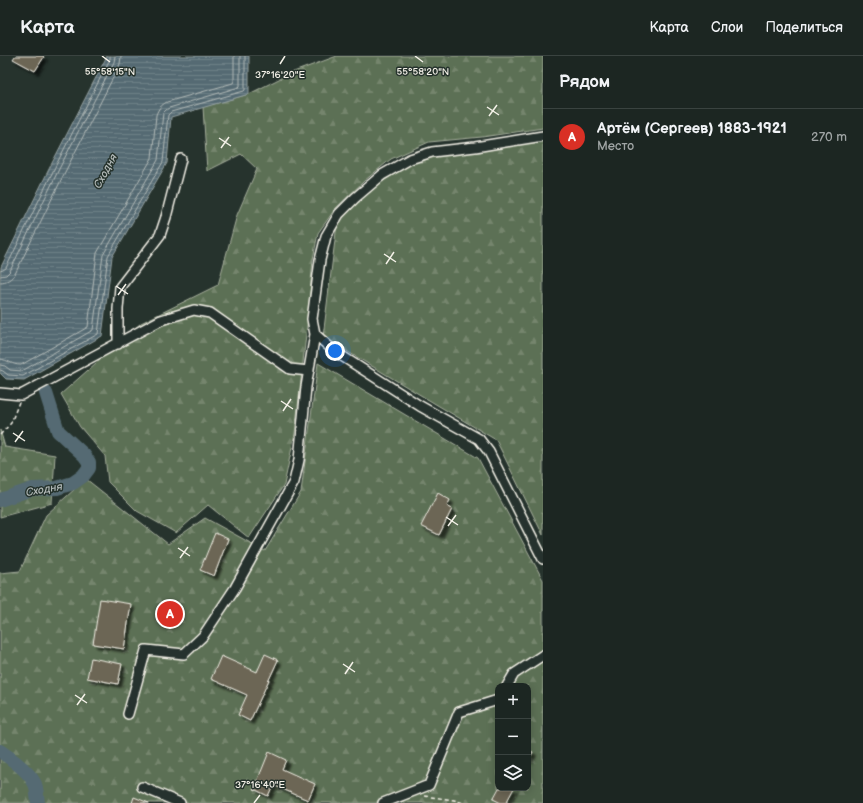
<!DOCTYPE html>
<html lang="ru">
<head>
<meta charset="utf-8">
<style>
  :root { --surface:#1c2622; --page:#29322f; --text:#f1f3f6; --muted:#a0a5a5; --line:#3a4340; --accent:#d93025 }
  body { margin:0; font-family:"Balsamiq Sans",sans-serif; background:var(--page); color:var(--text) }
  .controls { position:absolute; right:12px; bottom:12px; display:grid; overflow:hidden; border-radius:8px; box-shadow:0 2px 10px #0003 }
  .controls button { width:36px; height:36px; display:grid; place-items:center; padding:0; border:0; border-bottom:1px solid var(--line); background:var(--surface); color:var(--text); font:20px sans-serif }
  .you { position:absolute; left:335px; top:295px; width:14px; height:14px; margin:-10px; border:3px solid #fff; border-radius:50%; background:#1a73e8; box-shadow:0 0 0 6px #1a73e833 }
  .badge { display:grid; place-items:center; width:26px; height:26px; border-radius:50%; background:var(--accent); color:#fff; font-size:13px; font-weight:700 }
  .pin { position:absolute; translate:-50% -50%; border:2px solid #fff; box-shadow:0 1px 4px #0006 }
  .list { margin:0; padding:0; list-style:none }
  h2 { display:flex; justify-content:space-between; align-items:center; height:52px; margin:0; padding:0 16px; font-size:17px }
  h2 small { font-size:13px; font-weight:400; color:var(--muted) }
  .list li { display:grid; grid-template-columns:26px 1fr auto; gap:12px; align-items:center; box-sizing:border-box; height:56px; padding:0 16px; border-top:1px solid var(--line) }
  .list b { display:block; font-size:15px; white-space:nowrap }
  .list p { margin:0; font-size:13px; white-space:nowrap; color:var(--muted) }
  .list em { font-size:13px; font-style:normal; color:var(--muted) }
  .icon { flex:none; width:22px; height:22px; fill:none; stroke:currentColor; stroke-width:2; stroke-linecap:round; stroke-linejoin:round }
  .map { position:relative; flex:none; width:543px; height:747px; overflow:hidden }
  header { display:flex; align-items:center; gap:24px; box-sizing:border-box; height:56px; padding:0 20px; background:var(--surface); border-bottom:1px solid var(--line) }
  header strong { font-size:19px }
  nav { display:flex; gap:22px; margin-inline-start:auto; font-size:14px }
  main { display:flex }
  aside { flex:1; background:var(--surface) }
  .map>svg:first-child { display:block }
  .forest { fill:url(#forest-firs); stroke:#a8b09e; fill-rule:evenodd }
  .water { fill:url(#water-rules); stroke:#95a1a2 }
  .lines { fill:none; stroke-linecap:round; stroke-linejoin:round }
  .shore { stroke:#b4bbb9; stroke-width:1 }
  .river { stroke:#556b73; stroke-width:14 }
  .building { fill:#6c6654; stroke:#f4f1e8; filter:url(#shadow) }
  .minor-casing { stroke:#f4f1e8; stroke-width:12 }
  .path { stroke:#f4f1e8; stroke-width:1.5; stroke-dasharray:4 3; stroke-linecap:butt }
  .minor { stroke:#26332d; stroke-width:9 }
  .ticks { fill:none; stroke:#f4f1e8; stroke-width:1.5 }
  .labels { text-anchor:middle; stroke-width:3; stroke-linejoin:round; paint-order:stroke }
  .water-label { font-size:11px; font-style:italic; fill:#b4bbb9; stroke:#26332d }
  .ticks-label { font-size:10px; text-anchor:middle; fill:#f4f1e8; stroke:#26332d; stroke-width:3; stroke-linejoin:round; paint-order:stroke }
</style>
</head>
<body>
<header>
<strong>Карта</strong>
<nav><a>Карта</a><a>Слои</a><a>Поделиться</a></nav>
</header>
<main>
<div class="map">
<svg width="543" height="747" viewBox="0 0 543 747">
  <defs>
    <pattern id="forest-firs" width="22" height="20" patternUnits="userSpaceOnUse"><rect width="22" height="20" fill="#5c7054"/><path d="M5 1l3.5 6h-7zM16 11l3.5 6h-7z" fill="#74856d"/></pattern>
    <pattern id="water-rules" width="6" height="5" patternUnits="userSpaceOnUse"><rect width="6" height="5" fill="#556b73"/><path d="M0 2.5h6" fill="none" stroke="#6e8187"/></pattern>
    <filter id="shadow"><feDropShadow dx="3.5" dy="3.5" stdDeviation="1" flood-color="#0009"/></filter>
  </defs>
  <rect width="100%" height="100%" fill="#26332d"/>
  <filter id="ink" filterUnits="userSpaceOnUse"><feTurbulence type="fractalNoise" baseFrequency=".025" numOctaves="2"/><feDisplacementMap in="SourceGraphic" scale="8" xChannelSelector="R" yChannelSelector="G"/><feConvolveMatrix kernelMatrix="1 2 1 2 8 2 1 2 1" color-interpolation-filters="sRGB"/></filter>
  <g filter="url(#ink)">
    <!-- forest -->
    <path class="forest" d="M 337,0 L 543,0 L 543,72 L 482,81 L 429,86 L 391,103 L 364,125 L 335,153 L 318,177 L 313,203 L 307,270 L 295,377 L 284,429 L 249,482 L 208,449 L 176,477 L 137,455 L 108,426 L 105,400 L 80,371 L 61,338 L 141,267 L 218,229 L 237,159 L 257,113 L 241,98 L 207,115 L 203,51 L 249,38 L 291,17 Z
      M 543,83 L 543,479 L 496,384 L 323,281 L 337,168 L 368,135 L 422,100 Z
      M 318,307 L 478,402 L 543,524 L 543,747 L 0,747 L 0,517 L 20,515 L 46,459 L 86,423 L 168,488 L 205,462 L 265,495 L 301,436 ZM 498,630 L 528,630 L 528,732 L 498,732 Z
      M 0,374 L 5,391 L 55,399 L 52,447 L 0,461 Z"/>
    <!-- water -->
    <path class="water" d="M 107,0 L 249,0 L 249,38 L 171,61 L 167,107 L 112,201 L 102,280 L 24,324 L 6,323 L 0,317 L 0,225 L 1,211 L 51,109 Z"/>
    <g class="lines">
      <!-- shore -->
      <path class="shore" d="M 0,215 L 3,214 L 6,212 L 55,111 L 110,3 L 110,0
        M 0,220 L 6,219 L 10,215 L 59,113 L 114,6 L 115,0
        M 0,226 C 7,226 11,223 15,218 L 65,116 L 120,8 L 121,0
        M 0,303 C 9,304 11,309 21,309 L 88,271 L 97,197 L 152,102 L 156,59 C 158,53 161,49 167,46 L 233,27 L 234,25 L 234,0
        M 0,309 L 5,310 L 10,314 L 22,315 L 93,274 L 103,199 L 158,104 L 163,57 L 166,54 L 169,52 L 239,31 L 240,30 L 240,0
        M 0,314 L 3,315 L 8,319 L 23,320 L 98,278 L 108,200 L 163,106 L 168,59 L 171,56 L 244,35 L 245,34 L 245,0"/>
      <!-- river -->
      <path class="river" d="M 0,444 L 32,433 L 57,432 L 73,427 L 83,420 L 89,412 L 89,406 L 84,399 L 58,375 L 46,337
        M 0,695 C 12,703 29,715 35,728 C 37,733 37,741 38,747"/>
    </g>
    <!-- building -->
    <path class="building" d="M 15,0 L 43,0 L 44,1 L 35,15 L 13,3 Z
      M 438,437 L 450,444 L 447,450 L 452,453 L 439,479 L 421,470 Z
      M 215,477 L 228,483 L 214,520 L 200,514 Z
      M 100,543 L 131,548 L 124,593 L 93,588 Z
      M 265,598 L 278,604 L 250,665 L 238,659 L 247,639 L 211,623 L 221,600 L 257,616 Z
      M 91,602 L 122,608 L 118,628 L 87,622 Z
      M 528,694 L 533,696 L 528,705 Z
      M 269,696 L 286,704 L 282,713 L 315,728 L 308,744 L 273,729 L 268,740 L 254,733 Z
      M 499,732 L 514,732 L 506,747 L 501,747 L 493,743 Z
      M 134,741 L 149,747 L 132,747 Z"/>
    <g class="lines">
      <!-- minor casing -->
      <g class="minor-casing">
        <path id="minor" d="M 315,278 L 334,295 L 420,350 L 479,383 L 489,396 L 543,503
          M 118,288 L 118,253 L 120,231 L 160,179 L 166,161 L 181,103
          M 0,337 L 21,339 L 161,264 L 194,254 L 210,257 L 290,313 L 309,315
          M 507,630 L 514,618 L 543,599
          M 128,658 L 146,594 L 184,598 L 203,580 L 235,532 L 294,426 L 299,404 L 306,331 L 315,278 L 312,263 L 320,204 L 326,180 L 339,158 L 355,142 L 382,119 L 410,103 L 432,96 L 475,91 L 543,80
          M 142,731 L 180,747
          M 383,747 L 429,729 L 459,656 L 498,644"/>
      </g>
      <!-- path -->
      <path class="path" d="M 0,379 L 11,367 L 19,346
        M 424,740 L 454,744 L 463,747"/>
      <!-- minor -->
      <use href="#minor" class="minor"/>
    </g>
  </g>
  <!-- ticks -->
  <path class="ticks" d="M 102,0 L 110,6M 415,0 L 423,6M 280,8 L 285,0M 487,51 L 499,59M 489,60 L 497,49M 219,82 L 231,90M 221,92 L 229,81M 384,198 L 396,206M 386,208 L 394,196M 116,230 L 128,238M 118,239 L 126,228M 281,345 L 293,353M 283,355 L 291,343M 13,377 L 25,385M 15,386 L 23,375M 446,461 L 458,469M 448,470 L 456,459M 178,492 L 190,500M 180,502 L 188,491M 343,608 L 355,616M 345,618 L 353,606M 75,639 L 87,647M 77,649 L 85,638M 254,747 L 260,739"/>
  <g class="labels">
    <!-- water labels -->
    <g class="water-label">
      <text transform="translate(105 115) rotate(-62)" y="4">Сходня</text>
      <text transform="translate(44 433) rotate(-10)" y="4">Сходня</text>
    </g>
  </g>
  <g class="ticks-label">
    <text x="110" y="19">55°58'15"N</text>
    <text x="423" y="19">55°58'20"N</text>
    <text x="280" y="22">37°16'20"E</text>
    <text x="260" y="732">37°16'40"E</text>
  </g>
</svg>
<div class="controls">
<button>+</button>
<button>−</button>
<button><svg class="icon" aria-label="layers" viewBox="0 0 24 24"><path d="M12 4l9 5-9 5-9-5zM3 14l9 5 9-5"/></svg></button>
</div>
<div class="you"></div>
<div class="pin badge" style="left:170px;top:558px">A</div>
</div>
<aside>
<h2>Рядом<small></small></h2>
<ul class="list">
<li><span class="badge">A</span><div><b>Артём (Сергеев) 1883-1921</b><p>Место</p></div><em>270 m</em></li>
</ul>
</aside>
</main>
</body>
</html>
